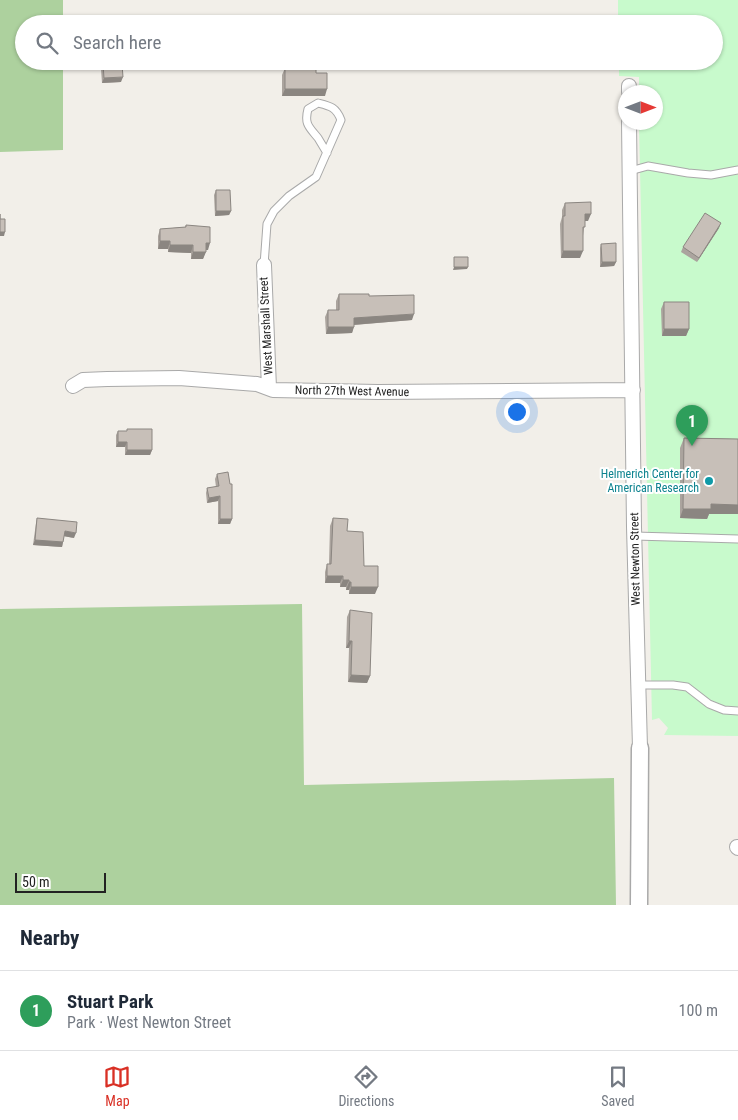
<!DOCTYPE html>
<html lang="en">
<head>
<meta charset="utf-8">
<style>
  :root { --surface:#fff; --page:#f6f6f7; --text:#1f2937; --muted:#747a83; --line:#e0e1e3; --accent:#d93025 }
  body { margin:0; font-family:"Roboto Condensed",sans-serif; background:var(--page); color:var(--text) }
  .compass { position:absolute; left:618px; top:85px; width:45px; height:45px; border-radius:50%; background:var(--surface); box-shadow:0 1px 4px #0004; rotate:90deg }
  .scale { position:absolute; left:15px; bottom:12px; width:91px; box-sizing:border-box; padding-left:5px; border:2px solid #222; border-top:0; font-size:14px; line-height:18px; white-space:nowrap; color:#222; -webkit-text-stroke:4px #fff; paint-order:stroke }
  .you { position:absolute; left:516px; top:411px; width:18px; height:18px; margin:-12px; border:4px solid #fff; border-radius:50%; background:#1a73e8; box-shadow:0 0 0 8px #1a73e833 }
  .badge { display:grid; place-items:center; width:32px; height:32px; border-radius:50%; background:var(--accent); color:#fff; font-size:16px; font-weight:700 }
  .pin { position:absolute; translate:-50% -41px; filter:drop-shadow(0 1px 2px #0008) }
  .pin::after { content:''; position:absolute; top:26px; width:18px; height:15px; background:inherit; clip-path:polygon(0 0,100% 0,50% 100%) }
  .list { margin:0; padding:0; list-style:none }
  h2 { display:flex; justify-content:space-between; align-items:center; height:65px; margin:0; padding:0 20px; font-size:21px }
  h2 small { font-size:16px; font-weight:400; color:var(--muted) }
  .list li { display:grid; grid-template-columns:32px 1fr auto; gap:15px; align-items:center; box-sizing:border-box; height:80px; padding:0 20px; border-top:1px solid var(--line) }
  .list b { display:block; font-size:19px; white-space:nowrap }
  .list p { margin:0; font-size:16px; white-space:nowrap; color:var(--muted) }
  .list em { font-size:16px; font-style:normal; color:var(--muted) }
  .icon { flex:none; width:28px; height:28px; fill:none; stroke:currentColor; stroke-width:2; stroke-linecap:round; stroke-linejoin:round }
  .map { position:relative; flex:none; width:738px; height:905px; overflow:hidden }
  .search { position:absolute; background:var(--surface); box-shadow:0 1px 4px #0004; left:15px; right:15px; top:15px; height:55px; display:flex; align-items:center; gap:12px; box-sizing:border-box; padding:0 18px; border-radius:28px; color:var(--muted); font-size:19px }
  .sheet { height:145px; background:var(--surface) }
  nav { display:flex; justify-content:space-around; align-items:center; box-sizing:border-box; height:70px; border-top:1px solid var(--line); background:var(--surface); font-size:14px; color:var(--muted) }
  nav a { display:grid; justify-items:center; gap:2px }
  nav .on { color:var(--accent) }
  .map>svg:first-child { display:block }
  .forest { fill:#add19e }
  .park { fill:#c8facc }
  .lines { fill:none; stroke-linecap:round; stroke-linejoin:round }
  .service-casing { stroke:#a9a9a9; stroke-width:9 }
  .minor-casing { stroke:#a9a9a9; stroke-width:16 }
  .tertiary-casing { stroke:#a9a9a9; stroke-width:19 }
  .service { stroke:#fff; stroke-width:7 }
  .minor { stroke:#fff; stroke-width:14 }
  .tertiary { stroke:#fff; stroke-width:16 }
  .wall { fill:#aba49e }
  .shaded-wall { fill:#8b8681 }
  .building { fill:#c7bfb8; stroke:#8b8681 }
  .culture-dot { fill:#0f9aa8; stroke:#fff; stroke-width:2 }
  .labels { text-anchor:middle; stroke-width:4; stroke-linejoin:round; paint-order:stroke }
  .street-label { font-size:12px; fill:#222; stroke:#fff }
  .culture-label { font-size:12px; fill:#0d838f; stroke:#fff; text-anchor:end }
</style>
</head>
<body>
<div class="map">
<svg width="738" height="905" viewBox="0 0 738 905">
  <rect width="100%" height="100%" fill="#f2efe9"/>
  <!-- forest -->
  <path class="forest" d="M 0,0 L 63,0 L 63,24 L 24,24 L 24,61 L 63,61 L 63,150 L 0,152 Z
    M 302,604 L 304,785 L 614,778 L 616,905 L 0,905 L 0,609 Z"/>
  <!-- park -->
  <path class="park" d="M 618,0 L 738,0 L 738,736 L 664,735 L 668,728 L 659,718 L 652,720 L 639,123 L 656,122 L 656,92 L 639,92 L 639,77 L 619,76 L 619,61 L 714,61 L 714,24 L 618,24 Z"/>
  <g class="lines">
    <!-- service casing -->
    <g class="service-casing">
      <path id="service" d="M 630,171 L 648,166 L 688,173 L 711,175 L 738,170
        M 264,265 L 267,224 L 274,211 L 289,196 L 316,177 L 341,120 C 336,107 330,106 318,103 L 308,109 C 304,124 309,127 318,138 C 321,143 324,148 327,153
        M 635,536 L 738,539
        M 638,685 L 673,685 L 687,687 L 709,704 L 724,710 L 738,711"/>
    </g>
    <!-- minor casing -->
    <g class="minor-casing">
      <path id="minor" d="M 629,86 L 629,92
        M 629,122 L 634,527 L 640,748
        M 264,265 L 269,388
        M 73,386 L 83,380 L 107,379 L 179,378 L 257,384 L 273,390 L 378,392 L 633,390
        M 737,847 L 738,848"/>
    </g>
    <!-- tertiary casing -->
    <g class="tertiary-casing">
      <path id="tertiary" d="M 639,905 L 640,748"/>
    </g>
    <!-- service -->
    <use href="#service" class="service"/>
    <!-- minor -->
    <use href="#minor" class="minor"/>
    <!-- tertiary -->
    <use href="#tertiary" class="tertiary"/>
  </g>
  <!-- wall -->
  <path class="wall" d="M 107,16 L 134,24 L 105,24 Z
    M 103,64 L 121,82 L 102,83 L 101,69 Z
    M 285,68 L 325,96 L 282,96 L 282,75 Z
    M 216,190 L 231,211 L 229,215 L 215,216 L 214,195 Z
    M 565,203 L 588,221 L 585,221 L 580,258 L 561,258 L 560,224 L 562,217 L 562,210 Z
    M 186,225 L 208,250 L 206,250 L 203,259 L 191,259 L 191,253 L 168,252 L 168,249 L 158,249 L 158,236 L 160,229 L 185,227 Z
    M 719,228 L 697,262 L 681,252 L 683,247 Z
    M 601,244 L 616,262 L 614,266 L 600,267 L 600,248 Z
    M 339,294 L 369,296 L 412,320 L 354,325 L 352,333 L 326,334 L 325,317 L 328,310 L 336,310 L 336,301 Z
    M 664,302 L 689,329 L 686,336 L 662,336 L 661,309 Z
    M 127,429 L 152,450 L 150,455 L 125,455 L 125,447 L 116,447 L 116,435 L 118,431 L 127,431 Z
    M 684,438 L 738,439 L 738,514 L 709,514 L 707,519 L 680,518 L 680,448 Z
    M 217,474 L 232,519 L 230,524 L 218,524 L 218,501 L 207,503 L 206,493 L 207,488 L 216,487 L 215,479 Z
    M 37,518 L 74,538 L 64,536 L 63,542 L 62,547 L 33,545 L 36,523 Z
    M 333,518 L 347,531 L 364,566 L 375,594 L 349,594 L 349,590 L 346,590 L 346,587 L 340,587 L 340,583 L 325,583 L 325,572 L 327,564 L 329,564 L 330,526 Z
    M 350,610 L 370,676 L 367,683 L 348,682 L 349,648 L 346,648 L 347,617 Z"/>
  <!-- shaded-wall -->
  <path class="shaded-wall" d="M 123,77 L 121,82 L 102,83 L 104,78 Z
    M 285,89 L 327,89 L 325,96 L 282,96 Z
    M 216,211 L 231,211 L 229,215 L 215,216 Z
    M 585,214 L 591,214 L 588,221 L 582,221 Z
    M 721,223 L 719,228 L 697,262 L 699,258 Z
    M 0,232 L 5,232 L 4,236 L 0,236 Z
    M 160,241 L 170,241 L 168,249 L 158,249 Z
    M 206,243 L 210,243 L 208,250 L 203,250 Z
    M 170,245 L 193,245 L 191,253 L 168,252 Z
    M 563,251 L 583,251 L 580,258 L 561,258 Z
    M 193,252 L 206,252 L 203,259 L 191,259 Z
    M 602,262 L 616,262 L 614,266 L 600,267 Z
    M 454,267 L 468,267 L 467,269 L 453,270 Z
    M 414,314 L 412,320 L 352,325 L 354,318 Z
    M 328,327 L 354,327 L 352,333 L 326,334 Z
    M 664,329 L 689,329 L 686,336 L 662,336 Z
    M 118,442 L 127,442 L 125,447 L 116,447 Z
    M 127,450 L 152,450 L 150,455 L 125,455 Z
    M 220,496 L 218,501 L 207,503 L 209,498 Z
    M 711,504 L 738,505 L 738,514 L 709,514 L 707,519 L 680,518 L 683,509 Z
    M 220,519 L 232,519 L 230,524 L 218,524 Z
    M 65,531 L 76,533 L 74,538 L 63,536 Z
    M 35,540 L 63,542 L 62,547 L 33,545 Z
    M 327,576 L 343,576 L 340,583 L 325,583 Z
    M 343,580 L 349,580 L 346,587 L 340,587 Z
    M 349,582 L 351,582 L 349,590 L 346,590 Z
    M 351,587 L 378,587 L 375,594 L 349,594 Z
    M 349,641 L 352,641 L 349,648 L 346,648 Z
    M 351,675 L 370,676 L 367,683 L 348,682 Z"/>
  <!-- building -->
  <path class="building" d="M 107,16 L 133,16 L 134,24 L 108,24 Z
    M 103,64 L 122,64 L 123,77 L 104,78 Z
    M 316,67 L 316,73 L 327,73 L 327,89 L 285,89 L 285,68 Z
    M 216,190 L 230,190 L 231,211 L 216,211 Z
    M 591,202 L 591,214 L 585,214 L 585,227 L 583,227 L 583,251 L 563,251 L 563,216 L 565,216 L 565,203 Z
    M 705,213 L 721,223 L 699,258 L 683,247 Z
    M 0,214 L 0,219 L 5,219 L 5,232 L 0,232 Z
    M 186,225 L 210,227 L 210,243 L 206,243 L 206,252 L 193,252 L 193,245 L 170,245 L 170,241 L 160,241 L 160,229 L 186,227 Z
    M 616,243 L 616,262 L 602,262 L 601,244 Z
    M 454,257 L 468,257 L 468,267 L 454,267 Z
    M 339,294 L 369,294 L 369,296 L 414,295 L 414,314 L 354,318 L 354,327 L 328,327 L 328,310 L 339,310 Z
    M 664,302 L 689,302 L 689,329 L 664,329 Z
    M 127,429 L 152,429 L 152,450 L 127,450 L 127,442 L 118,442 L 118,431 L 127,431 Z
    M 684,438 L 738,439 L 738,505 L 711,504 L 711,509 L 683,509 Z
    M 228,472 L 230,484 L 232,484 L 232,519 L 220,519 L 220,496 L 209,498 L 207,488 L 219,486 L 217,474 Z
    M 37,518 L 77,522 L 76,533 L 65,531 L 63,542 L 35,540 Z
    M 333,518 L 348,519 L 347,531 L 363,532 L 364,566 L 378,566 L 378,587 L 351,587 L 351,582 L 349,582 L 349,580 L 343,580 L 343,576 L 327,576 L 327,564 L 331,564 Z
    M 350,610 L 372,613 L 370,676 L 351,675 L 352,641 L 349,641 Z"/>
  <!-- markers -->
  <circle class="culture-dot" cx="709" cy="481" r="5"/>
  <g class="labels">
    <!-- street labels -->
    <g class="street-label">
      <text transform="translate(266 326) rotate(-93)" y="4">West Marshall Street</text>
      <text transform="translate(352 391) rotate(1)" y="4">North 27th West Avenue</text>
      <text transform="translate(635 559) rotate(-91)" y="4">West Newton Street</text>
    </g>
    <!-- culture labels -->
    <g class="culture-label">
      <text x="699" y="478">Helmerich Center for<tspan x="699" dy="14">American Research</tspan></text>
    </g>
  </g>
</svg>
<svg class="compass" viewBox="-18 -18 36 36"><path d="M0-13l5 13h-10z" fill="#e53935"/><path d="M0 13l5-13h-10z" fill="#747a83"/></svg>
<div class="scale">50 m</div>
<div class="you"></div>
<div class="pin badge" style="left:692px;top:446px;background:#2e9e5b">1</div>
<div class="search"><svg class="icon" aria-label="search" viewBox="0 0 24 24"><circle cx="10" cy="10" r="6"/><path d="M15 15l6 6"/></svg>Search here</div>
</div>
<section class="sheet">
<h2>Nearby<small></small></h2>
<ul class="list">
<li><span class="badge" style="background:#2e9e5b">1</span><div><b>Stuart Park</b><p>Park · West Newton Street</p></div><em>100 m</em></li>
</ul>
</section>
<nav>
<a class="on"><svg class="icon" aria-label="map" viewBox="0 0 24 24"><path d="M3 6l6-2 6 2 6-2v14l-6 2-6-2-6 2zM9 4v14M15 6v14"/></svg>Map</a>
<a><svg class="icon" aria-label="directions" viewBox="0 0 24 24"><path d="M12 3l9 9-9 9-9-9zM9 14v-3h6M13 9l2 2-2 2"/></svg>Directions</a>
<a><svg class="icon" aria-label="saved" viewBox="0 0 24 24"><path d="M7 4h10v16l-5-4-5 4z"/></svg>Saved</a>
</nav>
</body>
</html>
